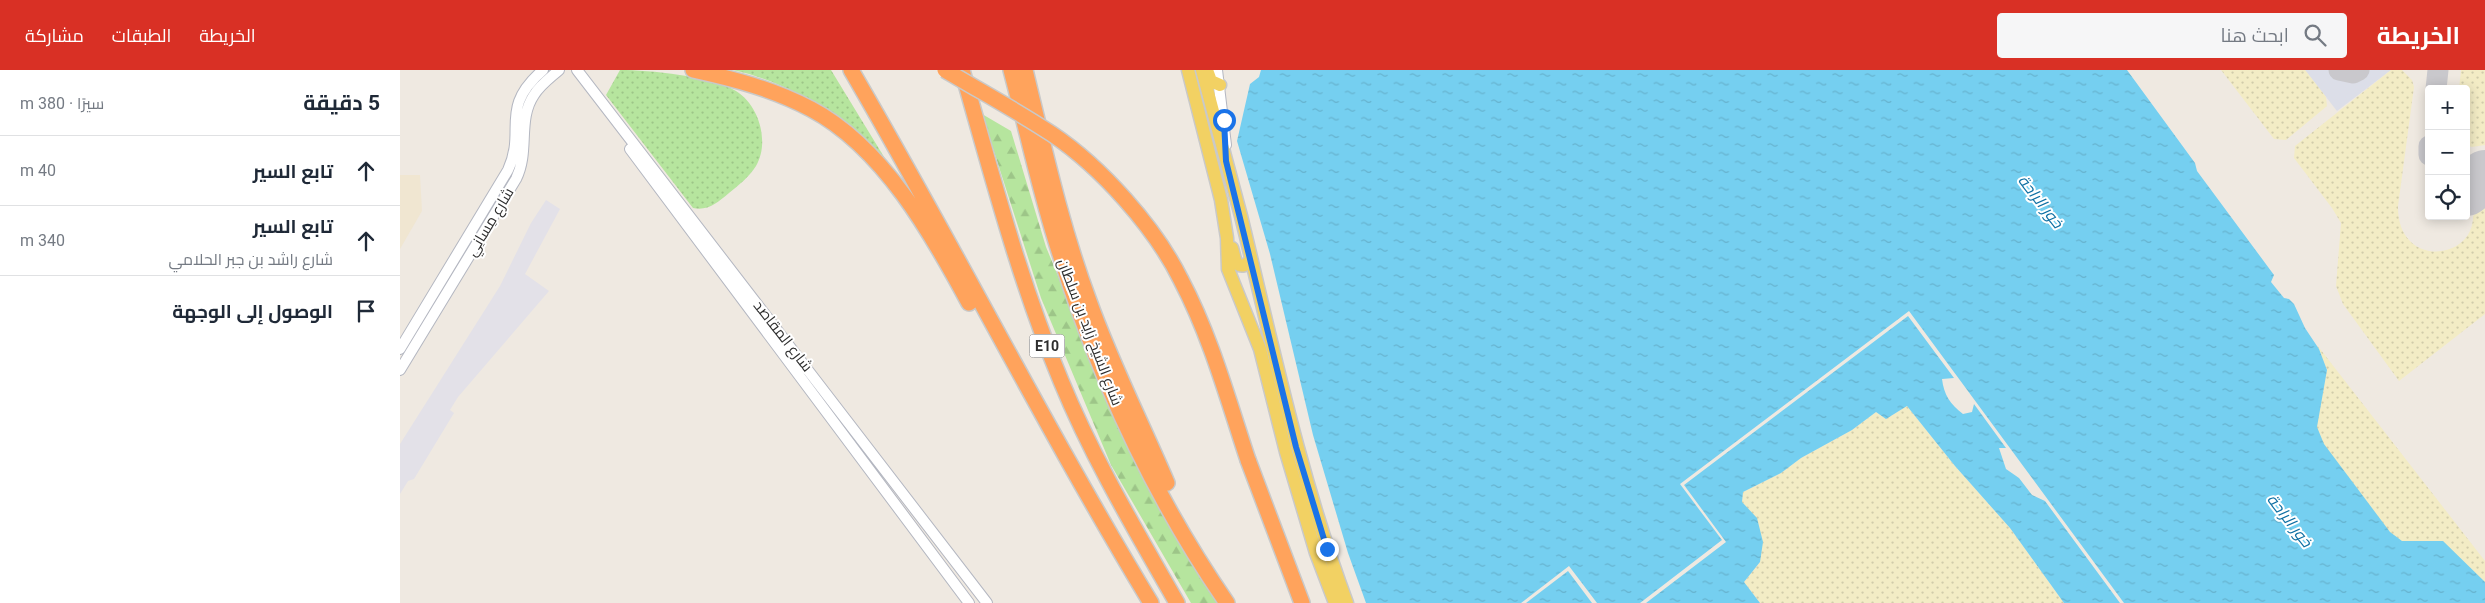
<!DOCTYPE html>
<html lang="ar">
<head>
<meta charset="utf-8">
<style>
  :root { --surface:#fff; --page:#f6f6f7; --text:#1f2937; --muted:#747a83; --line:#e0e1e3; --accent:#d93025 }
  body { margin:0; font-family:Roboto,Cairo,sans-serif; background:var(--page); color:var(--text); direction:rtl }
  .controls { position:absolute; right:15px; top:15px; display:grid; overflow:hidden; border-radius:5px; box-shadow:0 2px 12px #0003 }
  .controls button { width:45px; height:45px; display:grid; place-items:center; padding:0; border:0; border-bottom:1px solid var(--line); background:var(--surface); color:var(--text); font:25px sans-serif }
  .stop { position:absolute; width:15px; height:15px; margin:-11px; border:4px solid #1a73e8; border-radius:50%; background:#fff }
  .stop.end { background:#1a73e8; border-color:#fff; box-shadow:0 1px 5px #0008 }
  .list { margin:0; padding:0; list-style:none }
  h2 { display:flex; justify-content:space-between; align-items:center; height:65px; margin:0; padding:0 20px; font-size:21px }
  h2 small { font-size:16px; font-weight:400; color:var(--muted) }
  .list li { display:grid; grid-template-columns:32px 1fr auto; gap:15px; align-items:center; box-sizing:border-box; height:70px; padding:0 20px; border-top:1px solid var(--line) }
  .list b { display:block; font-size:19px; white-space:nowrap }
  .list p { margin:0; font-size:16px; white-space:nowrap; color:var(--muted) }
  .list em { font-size:16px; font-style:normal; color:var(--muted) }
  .icon { flex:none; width:28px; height:28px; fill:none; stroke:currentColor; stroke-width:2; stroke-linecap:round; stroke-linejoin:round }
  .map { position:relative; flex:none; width:2085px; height:533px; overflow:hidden; direction:ltr }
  header { display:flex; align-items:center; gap:30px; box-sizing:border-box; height:70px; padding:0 25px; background:var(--accent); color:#fff }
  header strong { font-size:24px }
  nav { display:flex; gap:28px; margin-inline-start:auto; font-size:18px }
  .search { width:350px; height:45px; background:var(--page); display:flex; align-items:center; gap:12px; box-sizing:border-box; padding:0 18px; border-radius:5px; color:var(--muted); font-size:19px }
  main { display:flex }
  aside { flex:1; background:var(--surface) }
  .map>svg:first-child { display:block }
  .industrial { fill:#e3e1e8 }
  .education { fill:#f0e6d1 }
  .airport { fill:#dcdee8 }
  .forest { fill:url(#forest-firs) }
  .sand { fill:url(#sand-dots) }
  .garden { fill:url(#garden-dots) }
  .water { fill:url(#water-ripples) }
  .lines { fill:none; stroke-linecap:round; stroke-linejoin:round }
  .taxiway { stroke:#c9c8cc; stroke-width:21 }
  .runway { stroke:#c9c8cc; stroke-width:52 }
  .minor-casing { stroke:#b4b7c1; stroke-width:12 }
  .major-casing { stroke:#c9c9c9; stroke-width:15 }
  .highway-casing { stroke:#c9c9c9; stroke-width:18 }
  .minor { stroke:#fff; stroke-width:10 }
  .major { stroke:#f2d163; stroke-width:12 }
  .highway { stroke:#ffa35c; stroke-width:15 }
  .highway-bridge-casing { stroke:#c9c9c9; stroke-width:18; stroke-linecap:butt }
  .highway-bridge { stroke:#ffa35c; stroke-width:15 }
  .route { stroke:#1a73e8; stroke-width:6 }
  .labels { text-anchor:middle; stroke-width:4; stroke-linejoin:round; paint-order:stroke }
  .shield { fill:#fff; stroke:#6d6d6d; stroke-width:1 }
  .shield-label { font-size:14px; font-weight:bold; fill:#2e2e2e }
  .street-label { font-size:15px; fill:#2e2e2e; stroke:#fff }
  .water-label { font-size:16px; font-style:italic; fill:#0d6fa3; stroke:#fff }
</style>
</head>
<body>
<header>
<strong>الخريطة</strong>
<div class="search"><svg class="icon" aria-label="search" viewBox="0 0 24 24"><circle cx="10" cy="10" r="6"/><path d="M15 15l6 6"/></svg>ابحث هنا</div>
<nav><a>الخريطة</a><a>الطبقات</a><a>مشاركة</a></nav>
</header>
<main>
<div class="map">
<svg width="2085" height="533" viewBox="0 0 2085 533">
  <defs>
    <pattern id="forest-firs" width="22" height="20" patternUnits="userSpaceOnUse" patternTransform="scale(1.25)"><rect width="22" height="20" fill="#b6e59e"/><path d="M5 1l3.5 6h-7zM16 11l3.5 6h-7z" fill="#9dc588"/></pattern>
    <pattern id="sand-dots" width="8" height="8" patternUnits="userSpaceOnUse" patternTransform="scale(1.25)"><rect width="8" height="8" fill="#f3ecc5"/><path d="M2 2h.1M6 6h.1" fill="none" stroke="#d1cbaa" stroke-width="1.8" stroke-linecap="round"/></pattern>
    <pattern id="garden-dots" width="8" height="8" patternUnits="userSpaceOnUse" patternTransform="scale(1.25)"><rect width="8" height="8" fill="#b6e59e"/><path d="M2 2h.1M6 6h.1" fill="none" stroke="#9dc588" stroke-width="1.8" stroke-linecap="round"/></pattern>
    <pattern id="water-ripples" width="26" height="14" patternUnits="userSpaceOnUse" patternTransform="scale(1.25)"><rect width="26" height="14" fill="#75cff0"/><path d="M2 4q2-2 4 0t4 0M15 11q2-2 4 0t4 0" fill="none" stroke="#66b2ce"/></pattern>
  </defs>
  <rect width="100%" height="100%" fill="#efe9e1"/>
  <!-- industrial -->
  <path class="industrial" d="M 146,130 L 160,139 L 125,204 L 149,221 L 58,327 L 50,340 L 54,343 L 14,409 L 8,411 L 0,424 L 0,374 L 100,216 L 131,153 Z"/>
  <!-- education -->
  <path class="education" d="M 0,105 L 20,105 L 22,141 L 0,179 Z"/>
  <!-- airport -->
  <path class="airport" d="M 1905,0 L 1991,0 L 1937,41 Z"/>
  <!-- forest -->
  <path class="forest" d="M 582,44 L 611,61 L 646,177 L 731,381 L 820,533 L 791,533 L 711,395 L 641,228 Z"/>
  <!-- sand -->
  <path class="sand" d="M 1821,0 L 1905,0 L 1926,27 L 1927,36 L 1886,70 L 1874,69 Z
    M 1991,0 L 2002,0 L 2012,10 L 2014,17 L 1998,136 C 1997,199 2074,191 2073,146 L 2085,136 L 2085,244 L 1999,311 L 1943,234 L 1936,216 L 1941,153 L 1932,138 L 1894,88 L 1895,76 Z
    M 2061,0 L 2085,0 L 2085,75 L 2072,77 L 2066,75 L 2066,19 L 2059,19 Z
    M 1917,275 L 2085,491 L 2085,513 L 2002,472 L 1989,463 L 1923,374 L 1916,358 L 1927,300 Z
    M 1507,336 L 1555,396 L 1610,458 L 1664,533 L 1360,533 L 1344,512 L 1360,492 L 1342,432 L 1343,422 L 1381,403 L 1401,388 L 1452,360 L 1476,342 L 1486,349 Z"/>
  <!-- garden -->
  <path class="garden" d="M 220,0 C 249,0 312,6 336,21 C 359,35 370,72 356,96 C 349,107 339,115 329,123 C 317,133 308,141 293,138 L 206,25 Z
    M 333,0 L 431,0 L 492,100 C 442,50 403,16 333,0 Z"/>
  <!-- water -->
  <path class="water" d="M 861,0 L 1727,0 L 1795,93 L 1797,101 L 1874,205 L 1871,212 L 1884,228 L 1889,229 L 1894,234 L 1905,258 L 1919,279 L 1927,300 L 1917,357 L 1924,374 L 1990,462 L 2002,471 L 2043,471 L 2085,512 L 2085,533 L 1724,533 L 1509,241 L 1280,414 L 1322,470 L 1240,533 L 1197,533 L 1169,496 L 1121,533 L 966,533 L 948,483 L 913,365 L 870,184 L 837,71 L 850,14 L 859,7 Z
    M 1508,246 L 1554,308 L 1542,309 C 1544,325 1550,334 1563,344 L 1572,342 L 1574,334 L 1606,378 L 1599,378 L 1606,399 L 1619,408 L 1632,425 L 1645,431 L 1720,533 L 1664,533 L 1610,458 L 1555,396 L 1507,336 L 1486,349 L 1476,342 L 1452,360 L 1401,388 L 1381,403 L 1343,422 L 1342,432 L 1357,448 L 1363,472 L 1360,492 L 1344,512 L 1360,533 L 1246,533 L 1326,472 L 1284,415 Z
    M 1168,501 L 1192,533 L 1126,533 Z"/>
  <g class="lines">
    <!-- taxiway -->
    <path class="taxiway" d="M 1939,0 L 1953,3 L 1959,0
      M 2036,19 L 2038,0
      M 2029,76 L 2029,85
      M 2066,114 L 2077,112"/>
    <!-- runway -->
    <path class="runway" d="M 2066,120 L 2085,106"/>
    <!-- minor casing -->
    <g class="minor-casing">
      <path id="minor" d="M 177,0 L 587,533
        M 817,0 L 826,75
        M 230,79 L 569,533
        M 0,279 L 108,100 C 127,59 98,39 143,0
        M 0,300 L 116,109 C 130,81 117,50 134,25 C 140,15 150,8 159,0"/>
    </g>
    <!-- major casing -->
    <g class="major-casing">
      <path id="major" d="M 788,0 L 821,130 L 827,168 L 828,199 L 860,279 L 886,382 L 916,483 L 935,533
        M 802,0 C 815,49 828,97 841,146 C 873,277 900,407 947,533
        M 807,0 L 811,11 L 820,15
        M 832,178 L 836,193 C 842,198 846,195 851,190"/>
    </g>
    <!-- highway casing -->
    <g class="highway-casing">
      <path id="highway" d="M 293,0 C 334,9 373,19 411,39 C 483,77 532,164 569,233
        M 451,0 C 554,176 645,358 751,533
        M 562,0 C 592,105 619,210 661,311 C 693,389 736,461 777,533
        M 611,0 C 626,56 638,113 655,168 C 694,296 751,423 827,533
        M 625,0 C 644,78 661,156 689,231 C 711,293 741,352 767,413
        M 848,390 L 902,533"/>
    </g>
    <!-- minor -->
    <use href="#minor" class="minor"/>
    <!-- major -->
    <use href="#major" class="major"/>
    <!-- highway -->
    <use href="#highway" class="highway"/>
    <!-- highway-bridge casing -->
    <g class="highway-bridge-casing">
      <path id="highway-bridge" d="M 545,0 C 580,21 617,41 652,64 C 701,97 755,157 781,210 C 811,267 828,330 848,390"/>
    </g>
    <!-- highway-bridge -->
    <use href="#highway-bridge" class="highway-bridge"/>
  </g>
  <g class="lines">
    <!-- route -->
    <path class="route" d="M 824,50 L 826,91 L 896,377 L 927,479"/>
  </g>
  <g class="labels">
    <!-- shield labels -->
    <rect class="shield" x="629.5" y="264.5" width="35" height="23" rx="4"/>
    <g class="shield-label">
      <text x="647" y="281">E10</text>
    </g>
    <!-- street labels -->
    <g class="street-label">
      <text transform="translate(90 152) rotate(-59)" y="5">شارع مِسانِي</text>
      <text transform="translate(690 262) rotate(69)" y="5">شارع الشيخ زايد بن سلطان</text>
      <text transform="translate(383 266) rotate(52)" y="5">شارع المقاصد</text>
    </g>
    <!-- water labels -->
    <g class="water-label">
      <text transform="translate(1641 131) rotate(52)" y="6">خور الراحة</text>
      <text transform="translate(1890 450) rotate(52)" y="6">خور الراحة</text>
    </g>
  </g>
</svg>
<div class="controls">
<button>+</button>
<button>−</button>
<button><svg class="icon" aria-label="locate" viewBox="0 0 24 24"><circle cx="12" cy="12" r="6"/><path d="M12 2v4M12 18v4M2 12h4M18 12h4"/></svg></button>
</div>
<div class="stop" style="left:824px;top:50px"></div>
<div class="stop end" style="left:927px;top:479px"></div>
</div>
<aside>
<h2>5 دقيقة<small>سيرًا · 380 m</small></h2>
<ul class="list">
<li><svg class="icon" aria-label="ahead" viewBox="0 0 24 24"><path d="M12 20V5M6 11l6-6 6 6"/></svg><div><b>تابع السير</b></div><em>40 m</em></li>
<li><svg class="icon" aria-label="ahead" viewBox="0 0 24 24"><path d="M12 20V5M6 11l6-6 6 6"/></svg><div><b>تابع السير</b><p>شارع راشد بن جبر الحلامي</p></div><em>340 m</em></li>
<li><svg class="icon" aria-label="arrive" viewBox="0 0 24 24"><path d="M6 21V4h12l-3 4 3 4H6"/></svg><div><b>الوصول إلى الوجهة</b></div></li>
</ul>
</aside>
</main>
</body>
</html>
